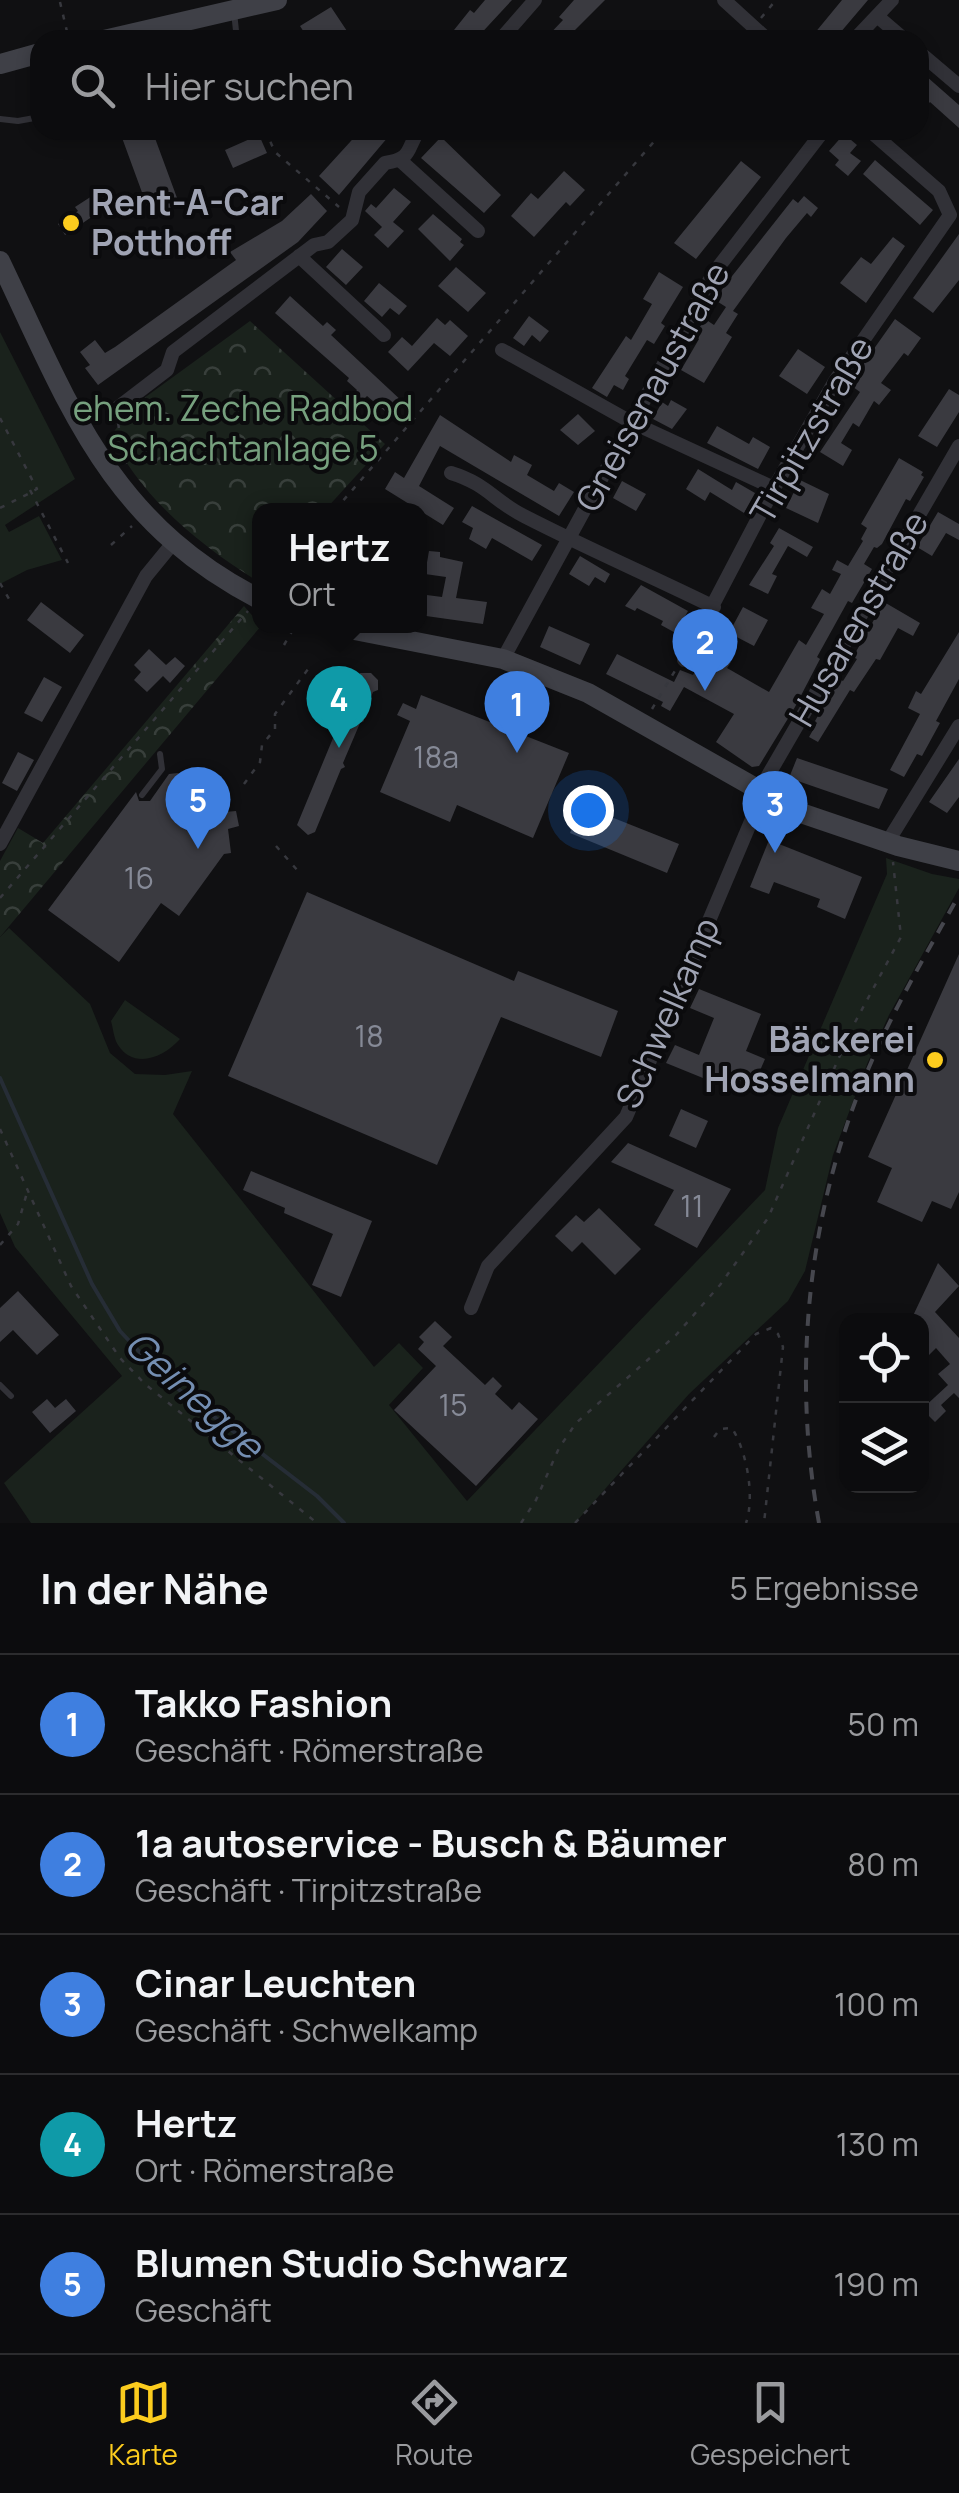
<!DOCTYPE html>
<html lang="de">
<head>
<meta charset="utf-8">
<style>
  :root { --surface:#0c0c0e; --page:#1a1a1c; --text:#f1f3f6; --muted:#9a9b9e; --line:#2c2c2e; --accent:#fccc1e }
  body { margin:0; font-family:Manrope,sans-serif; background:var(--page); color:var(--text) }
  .controls { position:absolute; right:30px; bottom:30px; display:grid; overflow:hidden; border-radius:20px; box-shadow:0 5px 15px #0003 }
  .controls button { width:90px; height:90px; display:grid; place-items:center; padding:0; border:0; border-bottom:2px solid var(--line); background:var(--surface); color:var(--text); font:50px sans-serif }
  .you { position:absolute; left:588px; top:810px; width:35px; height:35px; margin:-25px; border:8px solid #fff; border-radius:50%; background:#1a73e8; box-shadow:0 0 0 15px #1a73e833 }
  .badge { display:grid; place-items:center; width:65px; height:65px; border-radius:50%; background:var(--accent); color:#fff; font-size:32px; font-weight:700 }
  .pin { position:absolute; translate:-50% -82px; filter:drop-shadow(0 2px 5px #0008) }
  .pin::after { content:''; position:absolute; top:52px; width:35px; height:30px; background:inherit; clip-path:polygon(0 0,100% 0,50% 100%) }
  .popup { position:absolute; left:252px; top:503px; width:175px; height:130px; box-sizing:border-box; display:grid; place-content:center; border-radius:20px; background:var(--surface); filter:drop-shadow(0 2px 8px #0005); font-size:32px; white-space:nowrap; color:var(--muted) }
  .popup b { font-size:38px; color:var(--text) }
  .popup::after { content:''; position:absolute; left:50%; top:100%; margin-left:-20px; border:20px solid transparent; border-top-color:var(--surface) }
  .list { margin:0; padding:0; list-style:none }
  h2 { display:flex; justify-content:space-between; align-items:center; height:130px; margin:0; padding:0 40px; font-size:42px }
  h2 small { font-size:32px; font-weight:400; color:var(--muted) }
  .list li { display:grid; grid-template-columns:65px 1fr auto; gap:30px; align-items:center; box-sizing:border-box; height:140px; padding:0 40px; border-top:2px solid var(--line) }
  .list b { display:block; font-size:38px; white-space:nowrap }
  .list p { margin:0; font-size:32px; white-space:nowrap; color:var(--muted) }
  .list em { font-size:32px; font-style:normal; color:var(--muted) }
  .icon { flex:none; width:55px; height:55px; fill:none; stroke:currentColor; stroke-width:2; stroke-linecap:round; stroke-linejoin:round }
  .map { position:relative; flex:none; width:959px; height:1523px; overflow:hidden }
  .search { position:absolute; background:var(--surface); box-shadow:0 5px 15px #0003; left:30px; right:30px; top:30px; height:110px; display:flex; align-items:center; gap:25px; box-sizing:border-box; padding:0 35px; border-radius:30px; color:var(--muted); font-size:38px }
  .sheet { height:830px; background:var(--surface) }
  nav { display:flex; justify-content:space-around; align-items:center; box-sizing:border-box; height:140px; border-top:2px solid var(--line); background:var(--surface); font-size:28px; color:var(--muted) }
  nav a { display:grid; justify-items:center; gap:5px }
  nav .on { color:var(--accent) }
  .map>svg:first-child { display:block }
  .grass { fill:#1a221c }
  .forest { fill:url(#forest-crowns) }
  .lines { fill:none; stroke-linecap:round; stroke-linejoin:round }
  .stream { stroke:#262d36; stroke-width:4 }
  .building { fill:#3a3a40 }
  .path { stroke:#37383e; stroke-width:2.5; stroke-dasharray:5 8; stroke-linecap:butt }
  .service { stroke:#313137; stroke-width:6 }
  .minor { stroke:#313137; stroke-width:14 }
  .secondary { stroke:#3f4047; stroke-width:20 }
  .rail { stroke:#46474e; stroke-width:4; stroke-dasharray:12 10; stroke-linecap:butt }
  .poi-dot { fill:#fccc1e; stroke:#0b0b0d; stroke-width:4 }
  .labels { text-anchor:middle; stroke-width:8; stroke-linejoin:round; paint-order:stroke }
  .number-label { font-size:30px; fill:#868a97 }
  .poi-label { font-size:35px; font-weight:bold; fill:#a0a4b4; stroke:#0b0b0d; text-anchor:start }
  .street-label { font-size:35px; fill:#a0a4b4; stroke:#0b0b0d }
  .park-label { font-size:35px; fill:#76a07e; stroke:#0b0b0d }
  .water-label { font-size:38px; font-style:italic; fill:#748eb2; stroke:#0b0b0d }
</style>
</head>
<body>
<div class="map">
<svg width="959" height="1523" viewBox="0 0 959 1523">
  <defs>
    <pattern id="forest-crowns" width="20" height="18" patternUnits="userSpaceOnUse" patternTransform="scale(2.5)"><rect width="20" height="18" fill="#1a221c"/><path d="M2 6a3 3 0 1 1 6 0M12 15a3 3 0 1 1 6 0" fill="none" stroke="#383f3b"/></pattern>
  </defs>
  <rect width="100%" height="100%" fill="#101012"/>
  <!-- grass -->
  <path class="grass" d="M 0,332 L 75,479 L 5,525 L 9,532 L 39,516 L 62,560 L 27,570 L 0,584 Z
    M 886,858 L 932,874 L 959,879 L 959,888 L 889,1015 L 867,1064 L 833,1155 L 805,1271 L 788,1301 L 689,1394 L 575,1523 L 31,1523 L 4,1483 L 122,1376 L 15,1247 L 0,1213 L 0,937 L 9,928 L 90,1004 L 110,1053 L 135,1074 L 165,1075 L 192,1071 L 173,1114 L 374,1367 L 399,1343 L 423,1368 L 389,1405 L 467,1501 L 765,1190 L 778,1128 L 887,874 Z
    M 125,1000 L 180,1039 C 165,1056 135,1071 118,1045 C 114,1039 113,1028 111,1021 Z"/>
  <!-- forest -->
  <path class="forest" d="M 250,321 L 385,444 L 325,510 L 259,510 L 259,582 C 202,547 140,497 111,435 L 136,404 Z
    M 244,606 L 261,626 L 0,937 L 0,861 L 18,828 L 43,843 Z"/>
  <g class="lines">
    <!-- stream -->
    <path class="stream" d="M 0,1078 L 92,1284 L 120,1331 L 164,1378 L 317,1496 L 344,1523"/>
  </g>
  <!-- building -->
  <path class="building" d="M 485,0 L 512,0 L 475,40 L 446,40 L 470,10 L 474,13 Z
    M 574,0 L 605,0 L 565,40 L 544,40 L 563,20 L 559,17 Z
    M 842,0 L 868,0 L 834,40 L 809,40 Z
    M 331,7 L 353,40 L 309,40 L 300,26 Z
    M 926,76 L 959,105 L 959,128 L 930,102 L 926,106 L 919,99 L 919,84 Z
    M 132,130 L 152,130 L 180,206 L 151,217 L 121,135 Z
    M 361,130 L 394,130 L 339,195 L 319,176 Z
    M 844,134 L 857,145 L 850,153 L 861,161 L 848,176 L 835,165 L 839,160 L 829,151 Z
    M 259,135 L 267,153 L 233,168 L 225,150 Z
    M 441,137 L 501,195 L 484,213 L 421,158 Z
    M 875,160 L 933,210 L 920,225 L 863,174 Z
    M 741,161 L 761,177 L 696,259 L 674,243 Z
    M 564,171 L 585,190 L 570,206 L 566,202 L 534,237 L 511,216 L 531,193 L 538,199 Z
    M 394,188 L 411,202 L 393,222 L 404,231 L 388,248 L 374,235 L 382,227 L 365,211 L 371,204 L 376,208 Z
    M 311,194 L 327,211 L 298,242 L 98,385 L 85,368 L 90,365 L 80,352 L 95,340 L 105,353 L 115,347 L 236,260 L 230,252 L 282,221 Z
    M 92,196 L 102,210 L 65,235 L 58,224 L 78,211 L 75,207 Z
    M 804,196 L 818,208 L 811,217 L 807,213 L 786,238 L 733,311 L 738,314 L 726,333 L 732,337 L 704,383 L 681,370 L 699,339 L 694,336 L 705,319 L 714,325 L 726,307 L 715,300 L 725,285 L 793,199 L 798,203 Z
    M 433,214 L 462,239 L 460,242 L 464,245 L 450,261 L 418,229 Z
    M 959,234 L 959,280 L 933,313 L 913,298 Z
    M 893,237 L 905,246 L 866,303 L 840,283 L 861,257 L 871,264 Z
    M 342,249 L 363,267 L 346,285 L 326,267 Z
    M 456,267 L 486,293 L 468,312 L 438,286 Z
    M 659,272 L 683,287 L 661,323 L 665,326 L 654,344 L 647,340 L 625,376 L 629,379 L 623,390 L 614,385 L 607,397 L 592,388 L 626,336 L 631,340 L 652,304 L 643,299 Z
    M 379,283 L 407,306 L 399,315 L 390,308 L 382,317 L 364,301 Z
    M 290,296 L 323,326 L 327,322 L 336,330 L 331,335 L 404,403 L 392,417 L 367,396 L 363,400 L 355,393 L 357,390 L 347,381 L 349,378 L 275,313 Z
    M 529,316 L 549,331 L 540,342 L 532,335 L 524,346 L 513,338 Z
    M 437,318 L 445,325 L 450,320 L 468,336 L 450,356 L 434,343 L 408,371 L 388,352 L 402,337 L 412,346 Z
    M 895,319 L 921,338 L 908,356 L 904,353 L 881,383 L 891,390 L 879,405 L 874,401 L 859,427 L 853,423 L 841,443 L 852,450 L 843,466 L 820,452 L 860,392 L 849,384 Z
    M 798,349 L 825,367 L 807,394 L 779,376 Z
    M 949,389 L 959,395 L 959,412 L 937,447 L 918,436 Z
    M 671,400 L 687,409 L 672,429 L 653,419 L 662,402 L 668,406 Z
    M 578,414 L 595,431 L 578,445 L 560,430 Z
    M 440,415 L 511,462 L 514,455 L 532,465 L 527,475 L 554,491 L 559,483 L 574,492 L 559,516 L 440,446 L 419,486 L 454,508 L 443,525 L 385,489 L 395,472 L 404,478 Z
    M 717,426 L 749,444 L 753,437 L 770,447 L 758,469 L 707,443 Z
    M 899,458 L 923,472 L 921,475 L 924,477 L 910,501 L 906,499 L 882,544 L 877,548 L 874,547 L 864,564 L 872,569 L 852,603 L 848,601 L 817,657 L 820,659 L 795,707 L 759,766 L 752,767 L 716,742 L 734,714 L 684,687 L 670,711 L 661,706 L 663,702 L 606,674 L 617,654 L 674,682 L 680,670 L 693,675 L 700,663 L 707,666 L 714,652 L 731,662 L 727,668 L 769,692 L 799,640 L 806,645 L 824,614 L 811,608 L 822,589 L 830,594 L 841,574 L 832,570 L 837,560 L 848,566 L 863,541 L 861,539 L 867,528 L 861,524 Z
    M 698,469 L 732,490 L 736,482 L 755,493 L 744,513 L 710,492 L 705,501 L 686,489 Z
    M 800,480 L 829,494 L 818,523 L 786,508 Z
    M 622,481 L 646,494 L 636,511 L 613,498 Z
    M 472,506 L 542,545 L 532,561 L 492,538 L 486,549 L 469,539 L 473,528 L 462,522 Z
    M 938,512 L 959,524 L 959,540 L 946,533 L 932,556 L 917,547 Z
    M 779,528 L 813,547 L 807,557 L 788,546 L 772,574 L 777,576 L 768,594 L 749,585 L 774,546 L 770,543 Z
    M 429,551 L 440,552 L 440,557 L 463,562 L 456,598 L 487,602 L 483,624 L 419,615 L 419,594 L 442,597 L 446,577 L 425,574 Z
    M 580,556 L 610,574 L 605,583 L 595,577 L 589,586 L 569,574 Z
    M 641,585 L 688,611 L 682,622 L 687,624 L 681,636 L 661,625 L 663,621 L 637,608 L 635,611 L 625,606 Z
    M 41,602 L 84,635 L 70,653 L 27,620 Z
    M 884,602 L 920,623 L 913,636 L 898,628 L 880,660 L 876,659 L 854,692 L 850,690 L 818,742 L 809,737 L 817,723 L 815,721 L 839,679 L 843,681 L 857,659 L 853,657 Z
    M 743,607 L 768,620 L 754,646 L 729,633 Z
    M 549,626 L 590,644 L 580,665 L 540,647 Z
    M 959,632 L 959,679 L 936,721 L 940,723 L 922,756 L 917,754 L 904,777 L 890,770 L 920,714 L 908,708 L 916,691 L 921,694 Z
    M 149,649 L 166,665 L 175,657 L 185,666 L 170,683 L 163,676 L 147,692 L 134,680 L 141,672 L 134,665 Z
    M 360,673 L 371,673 L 378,680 L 378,690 L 373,692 L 363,717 L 364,721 L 360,723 L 343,763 L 345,767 L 341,769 L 315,832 L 308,835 L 297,825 Z
    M 44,677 L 62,687 L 42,722 L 24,713 Z
    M 421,695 L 569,753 L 533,838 L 457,805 L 450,822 L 380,792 L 410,721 L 397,715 L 403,703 L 416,709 Z
    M 18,752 L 34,760 L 17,791 L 2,783 Z
    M 797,758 L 888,789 L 879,809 L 789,778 Z
    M 959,759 L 959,797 L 947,813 L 929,802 Z
    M 178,773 L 191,782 L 199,780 L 211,789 L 211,796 L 224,805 L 225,812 L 236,811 L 239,826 L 228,829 L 231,853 L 224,854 L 179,916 L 161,903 L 119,962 L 48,910 L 136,792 L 139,801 L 150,801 L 169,774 Z
    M 581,805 L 679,844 L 667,873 L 570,833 Z
    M 769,840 L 862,877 L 845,919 L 817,907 L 820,899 L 774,882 L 769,894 L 750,887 Z
    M 307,892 L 514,981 L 518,971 L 618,1011 L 601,1057 L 501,1017 L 437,1165 L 228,1076 Z
    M 959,954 L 959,1192 L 951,1209 L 932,1201 L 922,1222 L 877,1202 L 892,1168 L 868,1157 Z
    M 699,989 L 761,1014 L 746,1051 L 765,1059 L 753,1087 L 734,1078 L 730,1089 L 666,1063 L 675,1045 L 699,1055 L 714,1018 L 690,1008 Z
    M 681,1109 L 708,1121 L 696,1148 L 669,1136 Z
    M 628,1143 L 731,1189 L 697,1248 L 654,1225 L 674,1190 L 611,1162 Z
    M 251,1171 L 372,1221 L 341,1297 L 312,1285 L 333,1234 L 284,1213 L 285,1208 L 243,1190 Z
    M 599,1208 L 641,1249 L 615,1275 L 582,1242 L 572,1252 L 555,1236 L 576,1215 L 584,1222 Z
    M 938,1263 L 959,1286 L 935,1312 L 959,1338 L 959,1398 L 954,1393 L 941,1405 L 946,1411 L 935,1422 L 922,1409 L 948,1385 L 938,1374 L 950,1364 L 936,1348 L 922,1362 L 922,1320 L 911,1320 Z
    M 18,1291 L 59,1335 L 37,1355 L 13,1330 L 0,1342 L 0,1308 Z
    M 435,1321 L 452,1337 L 443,1346 L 485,1385 L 493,1377 L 502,1386 L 495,1394 L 512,1410 L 519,1402 L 538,1419 L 476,1486 L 394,1410 L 436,1366 L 418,1349 L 424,1342 L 419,1337 Z
    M 47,1399 L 55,1408 L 66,1399 L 76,1411 L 50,1433 L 32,1412 Z"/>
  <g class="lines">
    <!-- path -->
    <path class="path" d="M 60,2 L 69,40
      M 761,18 L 776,0
      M 265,130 L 275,152 L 339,207
      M 0,418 L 37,489 L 31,492
      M 118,423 L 126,464
      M 30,490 L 68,563
      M 0,508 L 30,493
      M 335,510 L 664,130
      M 111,545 L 132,526
      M 0,583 L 9,599
      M 284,645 L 295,626
      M 652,709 L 676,669
      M 244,784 L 260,762 L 262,745 L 275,729 L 275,714 L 311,665
      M 276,846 L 298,871
      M 0,898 L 248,611
      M 0,1129 L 71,1286 L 120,1358 L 145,1384 L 317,1523
      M 0,1245 L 18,1224 L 28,1189
      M 714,1437 L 720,1429 L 732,1428 C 747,1452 755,1497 746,1523
      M 521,1523 L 536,1500 L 559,1448 L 576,1423 L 676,1335 L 720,1285 L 768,1218 L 853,1026 L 901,937 L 893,862
      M 575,1523 L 756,1334 L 771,1328 L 778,1334 L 783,1347 L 764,1523"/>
    <!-- service -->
    <path class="service" d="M 234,12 L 237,40
      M 34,56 L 40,83
      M 0,119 L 18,121 L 40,117
      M 142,795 L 162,769 L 160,754
      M 0,1385 L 11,1396"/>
    <!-- minor -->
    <path class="minor" d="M 724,0 L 768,40
      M 877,16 L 905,40
      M 500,40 L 535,0
      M 854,40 L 892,0
      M 919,52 L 959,86
      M 401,161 L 478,231
      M 299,256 L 384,335
      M 502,350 L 631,422 L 774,488
      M 116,409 L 167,370 L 173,352 L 314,245 L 328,242 L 352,220 L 359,192 L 385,163 C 413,159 406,149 419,130
      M 451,473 C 487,484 494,501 524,516 C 586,548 651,576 714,607
      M 503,659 L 713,274 L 824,130
      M 684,660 L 774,488 L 835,381 L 950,215 L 939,191 L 869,130
      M 759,791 L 959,446
      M 887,843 L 959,726
      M 0,844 L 146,576 L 173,543
      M 471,1308 L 488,1266 L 626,1117 L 763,793"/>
    <!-- secondary -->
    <path class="secondary" d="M 104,40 L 277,0
      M 0,64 L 40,53
      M 0,261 C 69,405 108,521 259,599
      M 334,626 L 503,659 L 588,693 L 798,812 L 898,846 L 959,861"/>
    <!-- rail -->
    <path class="rail" d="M 819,1523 C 791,1370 808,1207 870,1065 C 895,1006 928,951 959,895"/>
  </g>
  <!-- markers -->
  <g class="poi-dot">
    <circle cx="71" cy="223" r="10"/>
    <circle cx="935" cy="1060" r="10"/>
  </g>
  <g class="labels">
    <!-- number labels -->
    <g class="number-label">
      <text x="436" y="768">18a</text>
      <text x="139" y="889">16</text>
      <text x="369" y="1047">18</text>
      <text x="692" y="1217">11</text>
      <text x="453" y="1416">15</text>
    </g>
    <!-- poi labels -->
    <g class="poi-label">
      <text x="91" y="215">Rent-A-Car<tspan x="91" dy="40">Potthoff</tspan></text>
      <text x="915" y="1052" text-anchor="end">Bäckerei<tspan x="915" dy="40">Hosselmann</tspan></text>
    </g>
    <!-- street labels -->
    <g class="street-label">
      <text transform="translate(653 387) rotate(-61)" y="12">Gneisenaustraße</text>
      <text transform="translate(812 430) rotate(-60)" y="12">Tirpitzstraße</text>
      <text transform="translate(859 619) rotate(-60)" y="12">Husarenstraße</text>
      <text transform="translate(668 1013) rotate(-66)" y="12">Schwelkamp</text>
    </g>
    <!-- park labels -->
    <g class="park-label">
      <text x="243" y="421">ehem. Zeche Radbod<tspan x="243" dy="40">Schachtanlage 5</tspan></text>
    </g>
    <!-- water labels -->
    <g class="water-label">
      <text transform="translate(194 1395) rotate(42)" y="13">Geinegge</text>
    </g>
  </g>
</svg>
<div class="controls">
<button><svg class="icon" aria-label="locate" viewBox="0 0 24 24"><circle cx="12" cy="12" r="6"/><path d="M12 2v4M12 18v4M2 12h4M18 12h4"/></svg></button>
<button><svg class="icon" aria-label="layers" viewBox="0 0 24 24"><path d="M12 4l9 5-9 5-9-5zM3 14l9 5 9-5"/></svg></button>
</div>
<div class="you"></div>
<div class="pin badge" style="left:517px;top:753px;background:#3f7fe0">1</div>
<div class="pin badge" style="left:705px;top:691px;background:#3f7fe0">2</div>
<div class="pin badge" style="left:775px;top:853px;background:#3f7fe0">3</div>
<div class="pin badge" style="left:339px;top:748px;background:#0f9aa8">4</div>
<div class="popup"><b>Hertz</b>Ort</div>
<div class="pin badge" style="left:198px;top:849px;background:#3f7fe0">5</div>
<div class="search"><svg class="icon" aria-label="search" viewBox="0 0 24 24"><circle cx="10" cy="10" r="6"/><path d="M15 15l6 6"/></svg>Hier suchen</div>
</div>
<section class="sheet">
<h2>In der Nähe<small>5 Ergebnisse</small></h2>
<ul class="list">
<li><span class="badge" style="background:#3f7fe0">1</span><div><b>Takko Fashion</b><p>Geschäft · Römerstraße</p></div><em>50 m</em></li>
<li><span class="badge" style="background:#3f7fe0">2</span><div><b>1a autoservice - Busch &amp; Bäumer</b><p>Geschäft · Tirpitzstraße</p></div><em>80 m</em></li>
<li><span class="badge" style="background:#3f7fe0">3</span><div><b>Cinar Leuchten</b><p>Geschäft · Schwelkamp</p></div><em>100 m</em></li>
<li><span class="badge" style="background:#0f9aa8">4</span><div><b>Hertz</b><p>Ort · Römerstraße</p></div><em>130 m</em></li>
<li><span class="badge" style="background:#3f7fe0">5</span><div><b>Blumen Studio Schwarz</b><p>Geschäft</p></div><em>190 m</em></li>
</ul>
</section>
<nav>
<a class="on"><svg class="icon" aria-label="map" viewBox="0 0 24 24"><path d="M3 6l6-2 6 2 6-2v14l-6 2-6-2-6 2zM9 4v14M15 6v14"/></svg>Karte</a>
<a><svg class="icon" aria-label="directions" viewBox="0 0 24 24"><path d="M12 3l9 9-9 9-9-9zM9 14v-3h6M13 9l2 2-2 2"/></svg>Route</a>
<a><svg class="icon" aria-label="saved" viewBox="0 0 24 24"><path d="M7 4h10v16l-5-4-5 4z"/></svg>Gespeichert</a>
</nav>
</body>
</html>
